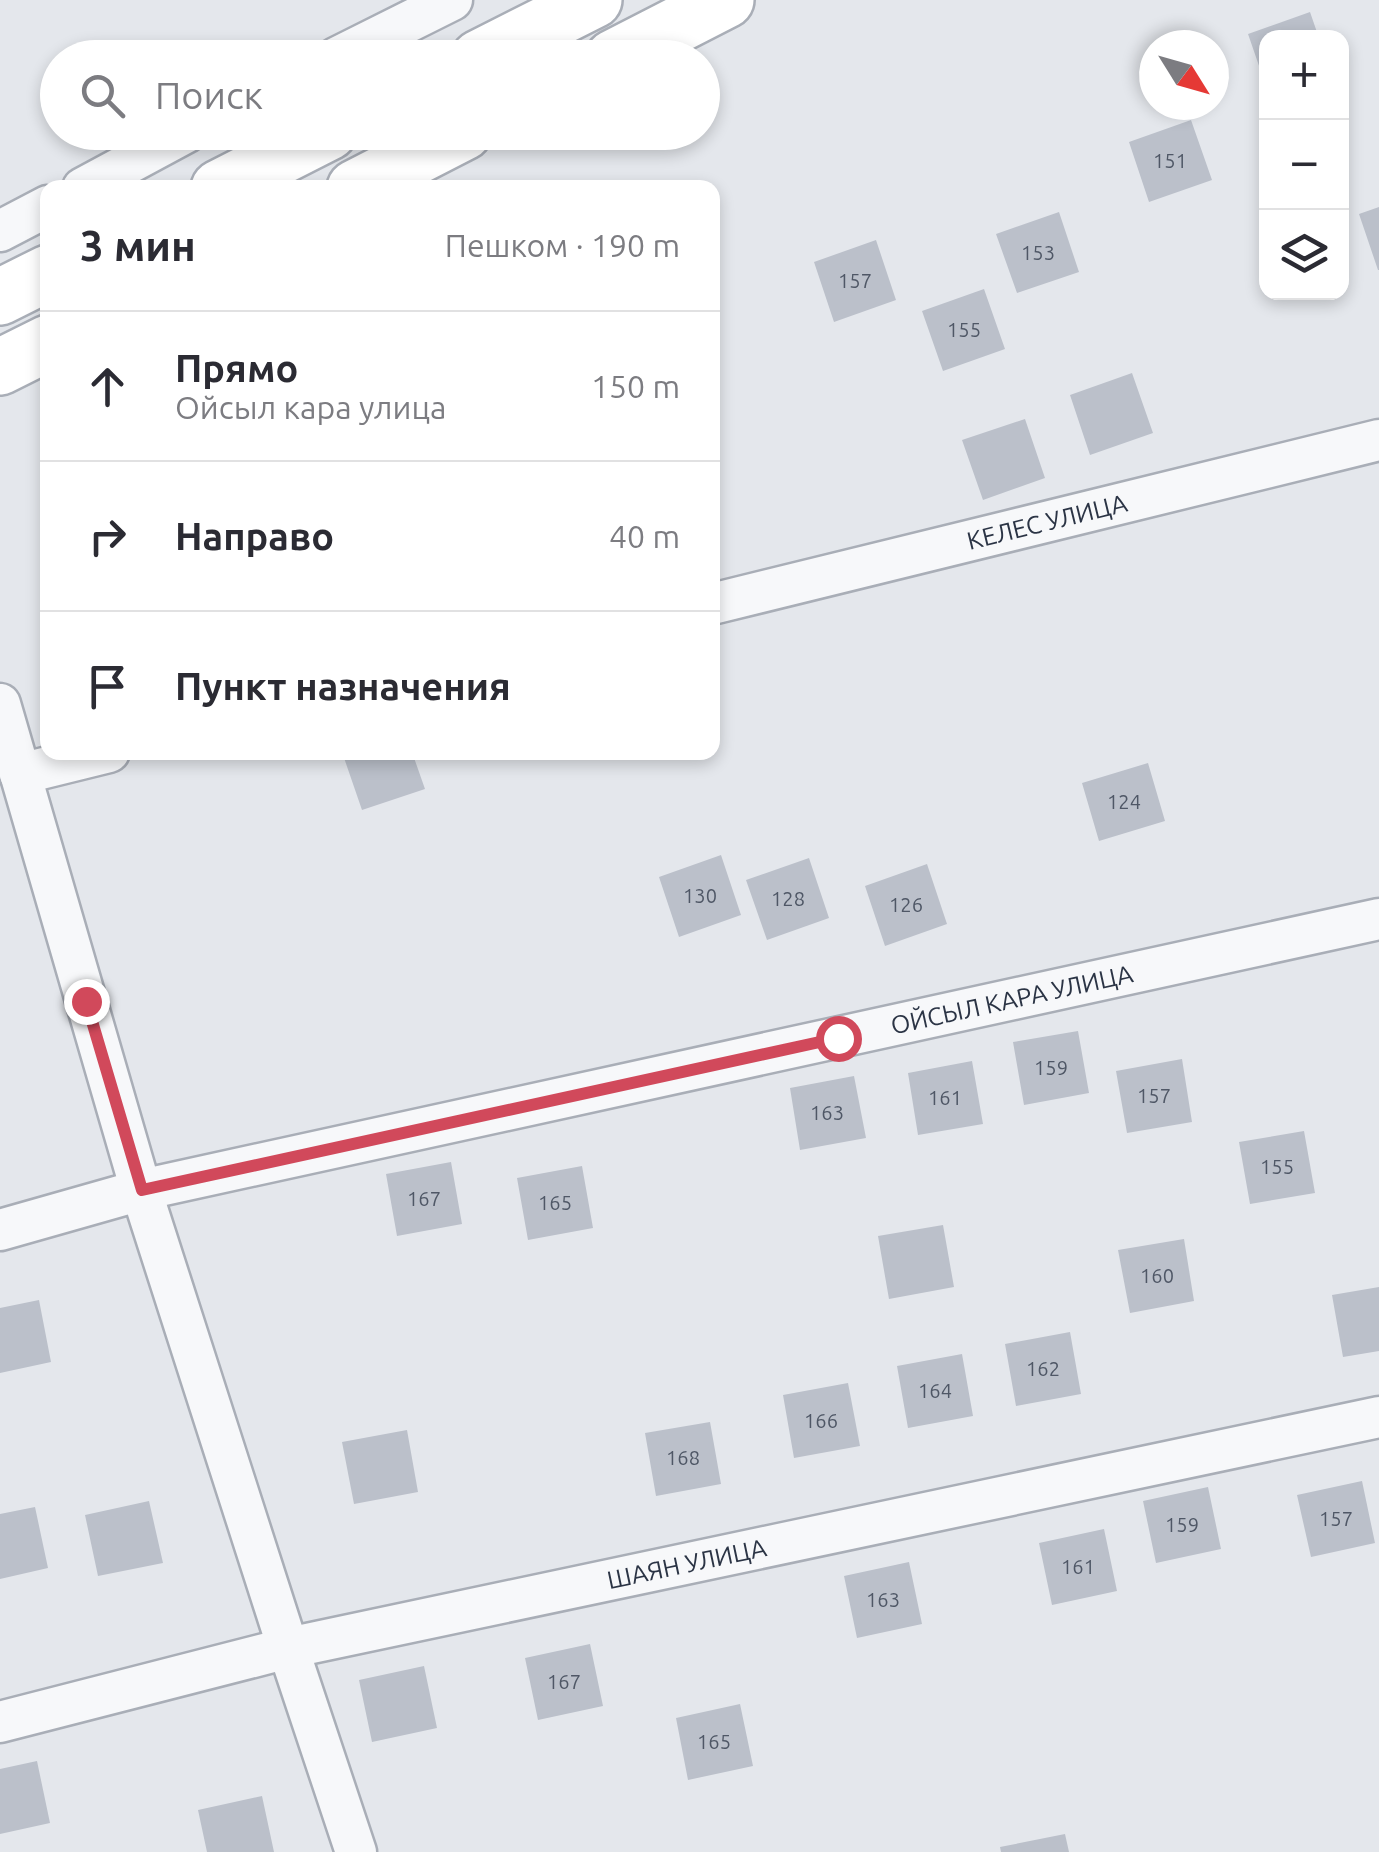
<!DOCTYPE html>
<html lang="ru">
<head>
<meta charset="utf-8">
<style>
  :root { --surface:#fff; --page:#f7f7f7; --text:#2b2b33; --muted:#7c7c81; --line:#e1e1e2 }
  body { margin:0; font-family:Ubuntu,sans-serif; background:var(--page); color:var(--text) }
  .controls { position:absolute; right:30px; top:30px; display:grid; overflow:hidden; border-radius:20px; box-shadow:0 5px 15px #0003 }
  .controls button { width:90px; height:90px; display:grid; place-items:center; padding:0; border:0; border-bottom:2px solid var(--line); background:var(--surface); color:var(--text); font:50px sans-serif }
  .compass { position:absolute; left:1139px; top:30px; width:90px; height:90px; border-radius:50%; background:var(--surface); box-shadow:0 5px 15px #0003; rotate:127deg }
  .stop { position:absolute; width:30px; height:30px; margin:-22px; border:8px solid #d1495b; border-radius:50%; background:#fff }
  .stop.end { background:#d1495b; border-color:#fff; box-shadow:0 2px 10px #0008 }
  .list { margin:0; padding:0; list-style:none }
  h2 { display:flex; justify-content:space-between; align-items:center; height:130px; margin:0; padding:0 40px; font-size:42px }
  h2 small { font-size:32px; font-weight:400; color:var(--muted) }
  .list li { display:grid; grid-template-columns:65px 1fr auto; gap:30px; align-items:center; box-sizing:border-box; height:150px; padding:0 40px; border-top:2px solid var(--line) }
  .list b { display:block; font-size:38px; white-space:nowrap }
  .list p { margin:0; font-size:32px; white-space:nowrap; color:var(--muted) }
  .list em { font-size:32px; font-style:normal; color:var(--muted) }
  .icon { flex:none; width:55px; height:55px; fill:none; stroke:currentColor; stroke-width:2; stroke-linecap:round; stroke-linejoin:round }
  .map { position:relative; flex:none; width:1379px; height:1852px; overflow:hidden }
  .search { position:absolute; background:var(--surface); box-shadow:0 5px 15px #0003; left:40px; top:40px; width:680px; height:110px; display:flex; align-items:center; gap:25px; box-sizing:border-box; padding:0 35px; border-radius:55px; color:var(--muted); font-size:38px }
  .panel { position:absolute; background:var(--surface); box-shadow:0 5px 15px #0003; left:40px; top:180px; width:680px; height:580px; border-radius:20px }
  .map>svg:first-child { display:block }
  .building { fill:#bbc0ca }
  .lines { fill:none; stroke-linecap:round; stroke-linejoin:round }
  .minor-casing { stroke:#a9aeb7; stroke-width:45 }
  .secondary-casing { stroke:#a9aeb7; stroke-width:60 }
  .minor { stroke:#f7f8fa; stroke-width:40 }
  .secondary { stroke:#fff; stroke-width:55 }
  .route { stroke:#d1495b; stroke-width:12 }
  .labels { text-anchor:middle; stroke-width:9; stroke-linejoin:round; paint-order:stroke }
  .number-label { font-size:20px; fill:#4f5766 }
  .street-label { font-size:25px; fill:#2b3445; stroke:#f4f6f9 }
</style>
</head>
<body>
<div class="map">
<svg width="1379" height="1852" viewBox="0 0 1379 1852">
  <rect width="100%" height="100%" fill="#e4e7ec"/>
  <!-- building -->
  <path class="building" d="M 1310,12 L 1319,38 L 1266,38 L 1266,86 L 1248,34 Z
    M 1191,120 L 1212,180 L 1149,202 L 1129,142 Z
    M 1379,207 L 1379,270 L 1378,270 L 1359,214 Z
    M 1059,212 L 1079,272 L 1017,293 L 996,234 Z
    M 876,240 L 896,300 L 834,322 L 814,262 Z
    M 984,289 L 1005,349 L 943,371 L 922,311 Z
    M 1132,373 L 1153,433 L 1090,455 L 1070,395 Z
    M 1025,419 L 1045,478 L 983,500 L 962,440 Z
    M 342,752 L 412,752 L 425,789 L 362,810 Z
    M 1148,763 L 1165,821 L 1099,841 L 1082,783 Z
    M 721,855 L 741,915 L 679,937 L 659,877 Z
    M 809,858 L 829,918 L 767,940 L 746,880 Z
    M 927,864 L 947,924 L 885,946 L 865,886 Z
    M 1078,1031 L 1089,1093 L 1024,1105 L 1013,1042 Z
    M 1182,1059 L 1192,1122 L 1127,1133 L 1116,1071 Z
    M 972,1061 L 983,1124 L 918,1135 L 908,1073 Z
    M 854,1076 L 866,1138 L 800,1150 L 790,1088 Z
    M 1304,1131 L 1315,1193 L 1250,1204 L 1239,1142 Z
    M 451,1162 L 462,1224 L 397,1236 L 386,1174 Z
    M 582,1166 L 593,1228 L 528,1240 L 517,1178 Z
    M 943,1225 L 954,1287 L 889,1299 L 878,1236 Z
    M 1184,1239 L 1194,1301 L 1130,1313 L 1118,1250 Z
    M 1379,1287 L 1379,1351 L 1343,1357 L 1332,1295 Z
    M 39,1300 L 51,1362 L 0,1373 L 0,1308 Z
    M 1070,1332 L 1081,1394 L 1016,1406 L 1005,1344 Z
    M 962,1354 L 973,1416 L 908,1428 L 897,1366 Z
    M 848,1383 L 860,1446 L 794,1458 L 783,1395 Z
    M 710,1422 L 721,1484 L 656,1496 L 645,1433 Z
    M 407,1430 L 418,1492 L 354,1504 L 342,1442 Z
    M 1362,1481 L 1375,1543 L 1311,1557 L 1297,1495 Z
    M 1208,1487 L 1221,1549 L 1156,1563 L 1143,1501 Z
    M 149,1501 L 163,1563 L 98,1576 L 85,1515 Z
    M 35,1507 L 48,1568 L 0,1579 L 0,1514 Z
    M 1104,1529 L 1117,1591 L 1052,1605 L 1039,1543 Z
    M 909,1562 L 922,1624 L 857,1638 L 844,1576 Z
    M 590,1644 L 603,1706 L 538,1720 L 525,1658 Z
    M 424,1666 L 437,1728 L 372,1742 L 359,1680 Z
    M 740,1704 L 753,1766 L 688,1780 L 676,1718 Z
    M 37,1761 L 50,1823 L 0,1834 L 0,1769 Z
    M 262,1796 L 274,1852 L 207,1852 L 198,1810 Z
    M 1065,1834 L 1069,1852 L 1001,1852 L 1000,1847 Z"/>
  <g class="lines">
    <!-- minor casing -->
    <g class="minor-casing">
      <g id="minor">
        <path d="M 336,58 L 452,0"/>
        <path d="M 83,188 L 187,132"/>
        <path d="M 0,231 L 48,206"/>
        <path id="s1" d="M 712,604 L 1379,440"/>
        <path d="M 0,704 L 141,1190 L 288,1648 L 356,1852"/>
        <path d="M 20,774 L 109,752"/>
        <path id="s2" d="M 0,1230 L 141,1190 L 1379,919"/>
        <path id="s3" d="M 0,1722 L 288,1648 L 1379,1417"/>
      </g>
    </g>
    <!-- secondary casing -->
    <g class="secondary-casing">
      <path id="secondary" d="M 479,58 L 594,0
        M 613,58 L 726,0
        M 219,188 L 329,132
        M 355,188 L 464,132
        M 0,297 L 48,273
        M 0,367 L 48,343"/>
    </g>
    <!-- minor -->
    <use href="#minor" class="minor"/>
    <!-- secondary -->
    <use href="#secondary" class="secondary"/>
  </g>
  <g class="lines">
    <!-- route -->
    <path class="route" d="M 86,1001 L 142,1190 L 838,1038"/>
  </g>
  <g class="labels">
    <!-- number labels -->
    <g class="number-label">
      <text x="1170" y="168">151</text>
      <text x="1038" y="260">153</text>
      <text x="855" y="288">157</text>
      <text x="964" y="337">155</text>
      <text x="1124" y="809">124</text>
      <text x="700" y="903">130</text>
      <text x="788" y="906">128</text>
      <text x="906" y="912">126</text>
      <text x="1051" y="1075">159</text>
      <text x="1154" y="1103">157</text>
      <text x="945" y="1105">161</text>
      <text x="827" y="1120">163</text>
      <text x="1277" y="1174">155</text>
      <text x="424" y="1206">167</text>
      <text x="555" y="1210">165</text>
      <text x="1157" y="1283">160</text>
      <text x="1043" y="1376">162</text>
      <text x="935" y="1398">164</text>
      <text x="821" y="1428">166</text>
      <text x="683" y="1465">168</text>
      <text x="1336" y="1526">157</text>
      <text x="1182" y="1532">159</text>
      <text x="1078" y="1574">161</text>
      <text x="883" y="1607">163</text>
      <text x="564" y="1689">167</text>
      <text x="714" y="1749">165</text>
    </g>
    <!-- street labels -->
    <g class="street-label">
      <text dy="9" stroke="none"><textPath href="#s1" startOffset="345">КЕЛЕС УЛИЦА</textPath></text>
      <text dy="9" stroke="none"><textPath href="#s2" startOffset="1038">ОЙСЫЛ КАРА УЛИЦА</textPath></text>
      <text dy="9" stroke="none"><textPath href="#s3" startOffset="705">ШАЯН УЛИЦА</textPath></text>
    </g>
  </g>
</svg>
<div class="controls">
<button>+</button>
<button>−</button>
<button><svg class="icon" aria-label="layers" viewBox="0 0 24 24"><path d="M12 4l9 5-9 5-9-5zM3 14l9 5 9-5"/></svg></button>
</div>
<svg class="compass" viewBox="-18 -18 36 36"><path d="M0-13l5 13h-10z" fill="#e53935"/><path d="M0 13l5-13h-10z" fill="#7c7c81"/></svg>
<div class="stop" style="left:838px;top:1038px"></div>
<div class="stop end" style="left:86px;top:1001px"></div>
<div class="search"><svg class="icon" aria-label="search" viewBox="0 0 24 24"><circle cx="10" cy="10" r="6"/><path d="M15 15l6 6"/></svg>Поиск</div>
<section class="panel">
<h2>3 мин<small>Пешком · 190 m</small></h2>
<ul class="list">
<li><svg class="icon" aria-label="ahead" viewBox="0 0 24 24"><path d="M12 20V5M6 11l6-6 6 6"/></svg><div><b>Прямо</b><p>Ойсыл кара улица</p></div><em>150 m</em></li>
<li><svg class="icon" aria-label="right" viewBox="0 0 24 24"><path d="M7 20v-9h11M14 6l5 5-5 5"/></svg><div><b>Направо</b></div><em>40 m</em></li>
<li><svg class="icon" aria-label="arrive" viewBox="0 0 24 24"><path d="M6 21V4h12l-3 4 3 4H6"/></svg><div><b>Пункт назначения</b></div></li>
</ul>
</section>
</div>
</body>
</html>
